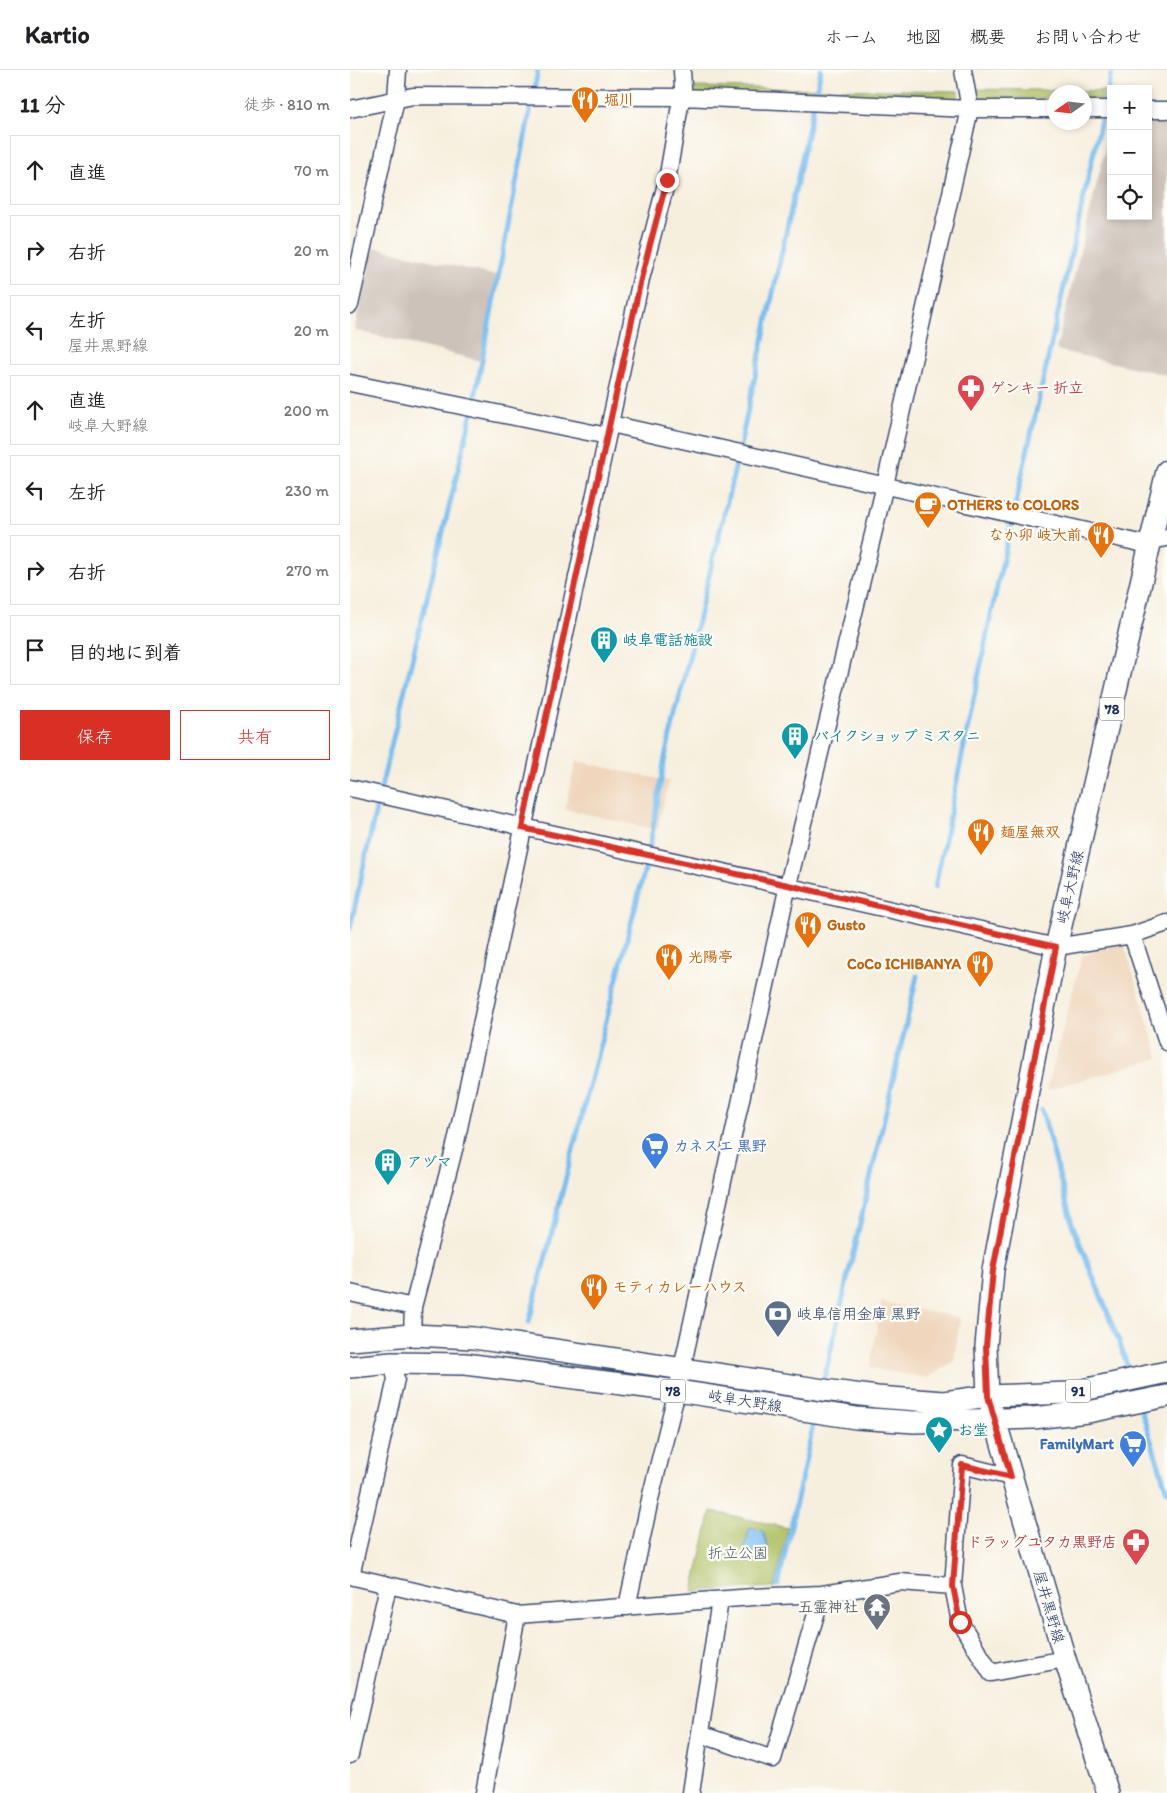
<!DOCTYPE html>
<html lang="ja">
<head>
<meta charset="utf-8">
<style>
  :root { --surface:#fff; --page:#f6f6f6; --text:#202124; --muted:#757577; --line:#e0e0e0; --accent:#d93025 }
  body { margin:0; font-family:Itim,"Klee One",sans-serif; background:var(--page); color:var(--text) }
  .controls { position:absolute; right:15px; top:15px; display:grid; overflow:hidden; border-radius:0px; box-shadow:0 2px 8px #0003 }
  .controls button { width:45px; height:45px; display:grid; place-items:center; padding:0; border:0; border-bottom:1px solid var(--line); background:var(--surface); color:var(--text); font:25px sans-serif }
  .compass { position:absolute; left:697px; top:15px; width:45px; height:45px; border-radius:50%; background:var(--surface); box-shadow:0 2px 8px #0003; rotate:256deg }
  .stop { position:absolute; width:15px; height:15px; margin:-11px; border:4px solid #d93025; border-radius:50%; background:#fff }
  .stop.end { background:#d93025; border-color:#fff; box-shadow:0 1px 5px #0008 }
  .list { margin:0; padding:0; list-style:none }
  h2 { display:flex; justify-content:space-between; align-items:center; height:65px; margin:0; padding:0 20px; font-size:21px }
  h2 small { font-size:16px; font-weight:400; color:var(--muted) }
  .list li { display:grid; grid-template-columns:32px 1fr auto; gap:15px; align-items:center; box-sizing:border-box; height:70px; margin:0 10px 10px; padding:0 10px; border:1px solid var(--line); border-radius:0px }
  .list b { display:block; font-size:19px; white-space:nowrap }
  .list p { margin:0; font-size:16px; white-space:nowrap; color:var(--muted) }
  .list em { font-size:16px; font-style:normal; color:var(--muted) }
  .actions { display:flex; gap:10px; padding:15px 20px }
  .actions a { flex:1; padding:11px 0; border:1px solid var(--accent); border-radius:0px; text-align:center; font-size:18px; color:var(--accent) }
  .actions .main { background:var(--accent); color:#fff }
  .icon { flex:none; width:28px; height:28px; fill:none; stroke:currentColor; stroke-width:2; stroke-linecap:round; stroke-linejoin:round }
  .map { position:relative; flex:none; width:817px; height:1723px; overflow:hidden }
  header { display:flex; align-items:center; gap:30px; box-sizing:border-box; height:70px; padding:0 25px; background:var(--surface); border-bottom:1px solid var(--line) }
  header strong { font-size:24px }
  nav { display:flex; gap:28px; margin-inline-start:auto; font-size:18px }
  main { display:flex }
  aside { flex:1; background:var(--surface) }
  .map>svg:first-child { display:block }
  .built { fill:#efd6bc }
  .industrial { fill:#cdc2b9 }
  .green { fill:#afc063; stroke:#657860 }
  .water { fill:#7bbff1; stroke:#4b77a8 }
  .lines { fill:none; stroke-linecap:round; stroke-linejoin:round }
  .stream { stroke:#7bbff1; stroke-width:5 }
  .minor-casing { stroke:#3c4c71; stroke-width:19 }
  .major-casing { stroke:#3c4c71; stroke-width:24 }
  .minor { stroke:#fff; stroke-width:16 }
  .major { stroke:#fff; stroke-width:21 }
  .route { stroke:#d93025; stroke-width:6 }
  .labels { text-anchor:middle; stroke-width:4.5; stroke-linejoin:round; paint-order:stroke }
  .shield { fill:#fdfcf7; stroke:#5f6c8c; stroke-width:1 }
  .shield-label { font-size:14px; font-weight:bold; fill:#1b2f5e }
  .food-label { font-size:15px; font-weight:bold; fill:#c56008; stroke:#fdfcf7; text-anchor:start }
  .health-label { font-size:15px; font-weight:bold; fill:#be3a42; stroke:#fdfcf7; text-anchor:start }
  .culture-label { font-size:15px; font-weight:bold; fill:#0d838f; stroke:#fdfcf7; text-anchor:start }
  .street-label { font-size:15px; fill:#1b2f5e; stroke:#fdfcf7 }
  .shop-label { font-size:15px; font-weight:bold; fill:#366cbe; stroke:#fdfcf7; text-anchor:start }
  .service-label { font-size:15px; font-weight:bold; fill:#4e5e75; stroke:#fdfcf7; text-anchor:start }
  .park-label { font-size:15px; fill:#475a60; stroke:#fdfcf7 }
  .worship-label { font-size:15px; font-weight:bold; fill:#5b616d; stroke:#fdfcf7; text-anchor:end }
</style>
</head>
<body>
<header>
<strong>Kartio</strong>
<nav><a>ホーム</a><a>地図</a><a>概要</a><a>お問い合わせ</a></nav>
</header>
<main>
<aside>
<h2>11 分<small>徒歩 · 810 m</small></h2>
<ul class="list">
<li><svg class="icon" aria-label="ahead" viewBox="0 0 24 24"><path d="M12 20V5M6 11l6-6 6 6"/></svg><div><b>直進</b></div><em>70 m</em></li>
<li><svg class="icon" aria-label="right" viewBox="0 0 24 24"><path d="M7 20v-9h11M14 6l5 5-5 5"/></svg><div><b>右折</b></div><em>20 m</em></li>
<li><svg class="icon" aria-label="left" viewBox="0 0 24 24"><path d="M17 20v-9H6M10 6l-5 5 5 5"/></svg><div><b>左折</b><p>屋井黒野線</p></div><em>20 m</em></li>
<li><svg class="icon" aria-label="ahead" viewBox="0 0 24 24"><path d="M12 20V5M6 11l6-6 6 6"/></svg><div><b>直進</b><p>岐阜大野線</p></div><em>200 m</em></li>
<li><svg class="icon" aria-label="left" viewBox="0 0 24 24"><path d="M17 20v-9H6M10 6l-5 5 5 5"/></svg><div><b>左折</b></div><em>230 m</em></li>
<li><svg class="icon" aria-label="right" viewBox="0 0 24 24"><path d="M7 20v-9h11M14 6l5 5-5 5"/></svg><div><b>右折</b></div><em>270 m</em></li>
<li><svg class="icon" aria-label="arrive" viewBox="0 0 24 24"><path d="M6 21V4h12l-3 4 3 4H6"/></svg><div><b>目的地に到着</b></div></li>
</ul>
<div class="actions"><a class="main">保存</a><a>共有</a></div>
</aside>
<div class="map">
<svg width="817" height="1723" viewBox="0 0 817 1723">
  <rect width="100%" height="100%" fill="#fdfcf7"/>
  <filter id="ink" filterUnits="userSpaceOnUse"><feTurbulence type="fractalNoise" baseFrequency=".02" numOctaves="2"/><feDisplacementMap in="SourceGraphic" scale="10" xChannelSelector="R" yChannelSelector="G"/><feConvolveMatrix kernelMatrix="1 2 1 2 8 2 1 2 1" color-interpolation-filters="sRGB"/></filter>
  <filter id="wash" filterUnits="userSpaceOnUse"><feTurbulence type="fractalNoise" baseFrequency=".0096" numOctaves="4" result="noise"/><feDisplacementMap in="SourceGraphic" scale="20" xChannelSelector="R" yChannelSelector="G"/><feGaussianBlur stdDeviation="1.12" result="paint"/><feColorMatrix in="noise" values="0 0 0 0 0 0 0 0 0 0 0 0 0 0 0 0 0 1.4 0 .05"/><feComposite in="paint" operator="in"/></filter>
  <g filter="url(#wash)">
    <rect width="100%" height="100%" fill="#f7efde"/>
    <!-- built -->
    <path class="built" d="M 226,691 L 319,711 L 307,760 L 215,739 Z
      M 773,871 L 809,988 L 697,1020 L 732,886 Z
      M 531,1232 L 610,1248 L 604,1291 L 578,1308 L 520,1298 Z"/>
    <!-- industrial -->
    <path class="industrial" d="M 798,46 L 817,47 L 817,305 L 706,280 L 761,55 L 761,146 L 798,146 Z
      M 24,177 L 151,207 L 131,291 L 4,260 Z"/>
    <!-- green -->
    <path class="green" d="M 340,17 L 608,21 L 608,30 L 343,25 Z
      M 622,19 L 761,21 L 761,30 L 735,29 L 734,22 L 704,22 L 704,29 L 623,27 Z
      M 361,1441 L 438,1458 L 425,1517 L 343,1521 Z"/>
    <!-- water -->
    <path class="water" d="M 400,1458 L 413,1461 L 418,1477 L 416,1485 L 394,1479 Z"/>
    <g class="lines">
      <!-- stream -->
      <path class="stream" d="M 585,817 L 642,540 L 762,0
        M 0,859 L 28,730 L 122,342 L 188,0
        M 692,1040 L 722,1154 L 770,1274 L 780,1304
        M 179,1252 L 298,787 L 315,687 L 388,386 L 471,0
        M 473,1314 L 567,906
        M 790,1336 L 817,1421
        M 428,1515 L 465,1347"/>
    </g>
  </g>
  <g filter="url(#ink)">
    <g class="lines">
      <!-- minor casing -->
      <g class="minor-casing">
        <path id="minor" d="M 0,39 L 63,26 L 332,27 L 620,39 L 704,39
          M 734,39 L 761,39
          M 798,40 L 817,40
          M 0,235 L 46,29 L 48,0
          M 0,313 L 257,366
          M 261,354 L 790,473 L 817,468
          M 0,718 L 706,877 L 782,865 L 817,853
          M 782,865 L 817,972
          M 0,1223 L 63,1237
          M 62,1265 L 63,1237 L 106,1072 L 291,209 L 317,110 L 333,18 L 332,0
          M 0,1506 L 167,1545 L 403,1527 L 472,1524 L 550,1512 L 603,1516 L 610,1552 L 641,1603 L 715,1589
          M 1,1506 L 46,1309 L 42,1293
          M 603,1516 L 612,1395 L 661,1407
          M 277,1537 L 301,1425 L 327,1321 L 438,815 L 535,415 L 620,39 L 613,0
          M 350,1664 L 423,1689 L 472,1524
          M 0,1685 L 38,1516
          M 134,1723 L 167,1545
          M 341,1723 L 370,1530"/>
      </g>
      <!-- major casing -->
      <g class="major-casing">
        <path id="major" d="M 0,1270 L 62,1265 L 124,1268 L 474,1320 L 527,1327 L 594,1332 L 638,1326 L 719,1323 L 817,1302
          M 0,1297 L 42,1293 L 115,1294 L 327,1321 L 506,1348 L 564,1352 L 683,1348 L 738,1342 L 817,1326
          M 758,1723 L 715,1589 L 638,1326 L 636,1276 L 643,1200 L 706,877 L 817,401"/>
      </g>
      <!-- minor -->
      <use href="#minor" class="minor"/>
      <!-- major -->
      <use href="#major" class="major"/>
    </g>
  </g>
  <g class="lines" filter="url(#ink)">
    <!-- route -->
    <path class="route" d="M 317,110 L 291,209 L 172,758 L 438,815 L 706,877 L 643,1200 L 636,1276 L 638,1326 L 661,1407 L 612,1395 L 603,1516 L 610,1552"/>
  </g>
  <!-- icons -->
  <defs>
    <g id="restaurant-pin" transform="scale(1.4375)"><path d="M0 17L-7.5 6A9.5 9.5 0 1 1 7.5 6Z" fill="#e8710a" stroke="#fdfcf7"/><path d="M-5-6h1v4h1v-4h1v4h1v-4h1v5L-1.5 .5V6h-2V.5L-5-1ZM5-6V6H3V1.5H1.5Q1.5-4 5-6Z" fill="#fff"/></g>
    <g id="pharmacy-pin" transform="scale(1.4375)"><path d="M0 17L-7.5 6A9.5 9.5 0 1 1 7.5 6Z" fill="#e0444e" stroke="#fdfcf7"/><path d="M-2-6h4v4h4v4h-4v4h-4v-4h-4v-4h4Z" fill="#fff"/></g>
    <g id="cafe-pin" transform="scale(1.4375)"><path d="M0 17L-7.5 6A9.5 9.5 0 1 1 7.5 6Z" fill="#e8710a" stroke="#fdfcf7"/><path d="M-5.5-4.5H6V0H3Q3 3.5 0 3.5H-2.5Q-5.5 3.5-5.5 0ZM3-3.2v2h1.7v-2ZM-6 4.5H4V6H-6Z" fill="#fff"/></g>
    <g id="building-pin" transform="scale(1.4375)"><path d="M0 17L-7.5 6A9.5 9.5 0 1 1 7.5 6Z" fill="#0f9aa8" stroke="#fdfcf7"/><path d="M-4-6H4V6H1V3H-1V6H-4ZM-2.5-4.3h1.7v1.8h-1.7ZM.8-4.3h1.7v1.8H.8ZM-2.5-1h1.7V.8h-1.7ZM.8-1h1.7V.8H.8Z" fill="#fff"/></g>
    <g id="supermarket-pin" transform="scale(1.4375)"><path d="M0 17L-7.5 6A9.5 9.5 0 1 1 7.5 6Z" fill="#3f7fe0" stroke="#fdfcf7"/><path d="M-6-5.5h2.5l.6 2H6L4.5 2H-2.5L-4.4-4H-6ZM-1.5 3.2a1.3 1.3 0 1 0 .1 0ZM3 3.2a1.3 1.3 0 1 0 .1 0Z" fill="#fff"/></g>
    <g id="bank-pin" transform="scale(1.4375)"><path d="M0 17L-7.5 6A9.5 9.5 0 1 1 7.5 6Z" fill="#5c6f8a" stroke="#fdfcf7"/><path d="M-6-4H6V4H-6ZM0-2.3a2.3 2.3 0 1 0 0 4.6a2.3 2.3 0 1 0 0-4.6Z" fill="#fff"/></g>
    <g id="sight-pin" transform="scale(1.4375)"><path d="M0 17L-7.5 6A9.5 9.5 0 1 1 7.5 6Z" fill="#0f9aa8" stroke="#fdfcf7"/><path d="M0-6L1.8-2.2L6-1.7L2.9 1.2L3.7 5.4L0 3.3L-3.7 5.4L-2.9 1.2L-6-1.7L-1.8-2.2Z" fill="#fff"/></g>
    <g id="temple-pin" transform="scale(1.4375)"><path d="M0 17L-7.5 6A9.5 9.5 0 1 1 7.5 6Z" fill="#6b7280" stroke="#fdfcf7"/><path d="M0-6L5-2H3V0L6.5 2.5H4V6H1.5V3h-3V6H-4V2.5H-6.5L-3 0V-2H-5Z" fill="#fff"/></g>
  </defs>
  <g fill-rule="evenodd">
    <use href="#restaurant-pin" x="235" y="30"/>
    <use href="#pharmacy-pin" x="621" y="318"/>
    <use href="#cafe-pin" x="578" y="435"/>
    <use href="#restaurant-pin" x="751" y="465"/>
    <use href="#building-pin" x="254" y="570"/>
    <use href="#building-pin" x="445" y="666"/>
    <use href="#restaurant-pin" x="631" y="762"/>
    <use href="#restaurant-pin" x="458" y="855"/>
    <use href="#restaurant-pin" x="319" y="887"/>
    <use href="#restaurant-pin" x="630" y="894"/>
    <use href="#supermarket-pin" x="305" y="1076"/>
    <use href="#building-pin" x="38" y="1092"/>
    <use href="#restaurant-pin" x="244" y="1217"/>
    <use href="#bank-pin" x="428" y="1244"/>
    <use href="#sight-pin" x="589" y="1360"/>
    <use href="#supermarket-pin" x="783" y="1374"/>
    <use href="#pharmacy-pin" x="786" y="1472"/>
    <use href="#temple-pin" x="527" y="1537"/>
  </g>
  <g class="labels">
    <!-- shield labels -->
    <g class="shield">
      <rect x="749.5" y="627.5" width="25" height="23" rx="4"/>
      <rect x="310.5" y="1309.5" width="25" height="23" rx="4"/>
      <rect x="715.5" y="1309.5" width="25" height="23" rx="4"/>
    </g>
    <g class="shield-label">
      <text x="762" y="644">78</text>
      <text x="323" y="1326">78</text>
      <text x="728" y="1326">91</text>
    </g>
    <!-- food labels -->
    <g class="food-label">
      <text x="254" y="35">堀川</text>
      <text x="597" y="440">OTHERS to COLORS</text>
      <text x="732" y="470" text-anchor="end">なか卯 岐大前</text>
      <text x="650" y="767">麺屋無双</text>
      <text x="477" y="860">Gusto</text>
      <text x="338" y="892">光陽亭</text>
      <text x="611" y="899" text-anchor="end">CoCo ICHIBANYA</text>
      <text x="263" y="1222">モティカレーハウス</text>
    </g>
    <!-- health labels -->
    <g class="health-label">
      <text x="640" y="323">ゲンキー 折立</text>
      <text x="767" y="1477" text-anchor="end">ドラッグユタカ黒野店</text>
    </g>
    <!-- culture labels -->
    <g class="culture-label">
      <text x="273" y="575">岐阜電話施設</text>
      <text x="464" y="671">バイクショップ ミズタニ</text>
      <text x="57" y="1097">アヅマ</text>
      <text x="608" y="1365">お堂</text>
    </g>
    <!-- street labels -->
    <g class="street-label">
      <text transform="translate(720 817) rotate(-77)" y="5">岐阜大野線</text>
      <text transform="translate(395 1331) rotate(9)" y="5">岐阜大野線</text>
      <text transform="translate(699 1537) rotate(74)" y="5">屋井黒野線</text>
    </g>
    <!-- shop labels -->
    <g class="shop-label">
      <text x="324" y="1081">カネスエ 黒野</text>
      <text x="764" y="1379" text-anchor="end">FamilyMart</text>
    </g>
    <!-- service labels -->
    <g class="service-label">
      <text x="447" y="1249">岐阜信用金庫 黒野</text>
    </g>
    <!-- park labels -->
    <g class="park-label">
      <text x="388" y="1488">折立公園</text>
    </g>
    <!-- worship labels -->
    <g class="worship-label">
      <text x="508" y="1542">五霊神社</text>
    </g>
  </g>
</svg>
<div class="controls">
<button>+</button>
<button>−</button>
<button><svg class="icon" aria-label="locate" viewBox="0 0 24 24"><circle cx="12" cy="12" r="6"/><path d="M12 2v4M12 18v4M2 12h4M18 12h4"/></svg></button>
</div>
<svg class="compass" viewBox="-18 -18 36 36"><path d="M0-13l5 13h-10z" fill="#e53935"/><path d="M0 13l5-13h-10z" fill="#757577"/></svg>
<div class="stop" style="left:610px;top:1552px"></div>
<div class="stop end" style="left:317px;top:110px"></div>
</div>
</main>
</body>
</html>
